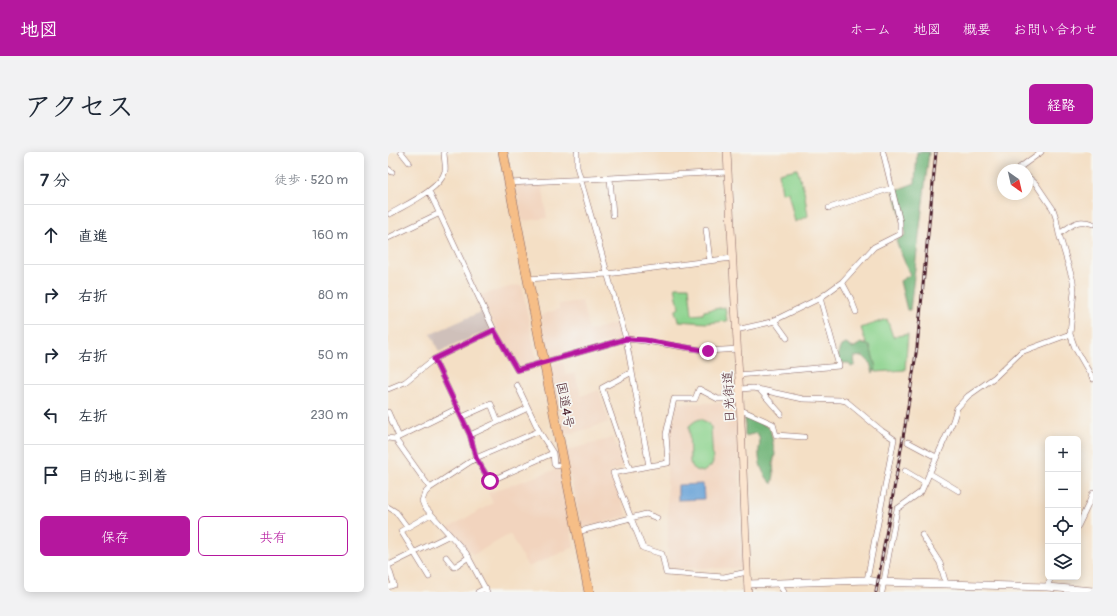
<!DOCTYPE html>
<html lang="ja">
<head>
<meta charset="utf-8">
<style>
  :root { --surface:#fff; --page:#f2f2f3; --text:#1f2937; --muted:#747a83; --line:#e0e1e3; --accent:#b5179e }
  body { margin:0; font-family:Pangolin,"Klee One",sans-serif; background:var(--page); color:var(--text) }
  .controls { position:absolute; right:12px; bottom:12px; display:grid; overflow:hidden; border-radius:6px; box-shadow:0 2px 10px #0003 }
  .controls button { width:36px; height:36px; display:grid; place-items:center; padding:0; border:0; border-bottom:1px solid var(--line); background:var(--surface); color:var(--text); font:20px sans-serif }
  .compass { position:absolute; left:609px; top:12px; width:36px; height:36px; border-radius:50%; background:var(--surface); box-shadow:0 2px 10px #0003; rotate:146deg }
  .stop { position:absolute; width:12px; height:12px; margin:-9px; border:3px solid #b5179e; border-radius:50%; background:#fff }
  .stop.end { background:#b5179e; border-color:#fff; box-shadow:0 1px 4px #0008 }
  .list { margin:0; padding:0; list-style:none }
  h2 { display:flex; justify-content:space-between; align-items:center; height:52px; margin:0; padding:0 16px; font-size:17px }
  h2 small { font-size:13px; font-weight:400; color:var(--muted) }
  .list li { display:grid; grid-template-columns:26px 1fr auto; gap:12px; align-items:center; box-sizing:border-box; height:60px; padding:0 16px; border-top:1px solid var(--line) }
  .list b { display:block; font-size:15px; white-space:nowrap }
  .list em { font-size:13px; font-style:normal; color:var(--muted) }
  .actions { display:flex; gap:8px; padding:12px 16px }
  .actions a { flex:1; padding:9px 0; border:1px solid var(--accent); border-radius:6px; text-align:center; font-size:14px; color:var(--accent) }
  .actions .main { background:var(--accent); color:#fff }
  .icon { flex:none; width:22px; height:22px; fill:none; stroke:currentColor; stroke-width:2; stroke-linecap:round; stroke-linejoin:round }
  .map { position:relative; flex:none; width:705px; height:440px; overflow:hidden; border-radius:6px }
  header { display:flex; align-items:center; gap:24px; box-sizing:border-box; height:56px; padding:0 20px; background:var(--accent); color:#fff }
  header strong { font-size:19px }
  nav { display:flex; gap:22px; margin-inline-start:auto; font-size:14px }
  .intro { display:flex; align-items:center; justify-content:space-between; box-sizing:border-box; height:96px; padding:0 24px }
  h1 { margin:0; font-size:28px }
  .button { padding:10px 18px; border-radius:6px; background:var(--accent); color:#fff; font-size:14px; font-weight:700 }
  main { display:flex; gap:24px; padding:0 24px }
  aside { flex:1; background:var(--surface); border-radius:6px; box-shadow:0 2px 10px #0003 }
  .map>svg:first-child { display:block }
  .built { fill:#f2d4be }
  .industrial { fill:#cfc0ba }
  .green { fill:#8dd38e; stroke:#6c795c }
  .forest { fill:#72b579; stroke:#5e6a52 }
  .water { fill:#67a2d7; stroke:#586081 }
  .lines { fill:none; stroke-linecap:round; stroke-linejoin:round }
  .minor-casing { stroke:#866261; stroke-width:6 }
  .tertiary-casing { stroke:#866261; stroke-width:8 }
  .secondary-casing { stroke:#866261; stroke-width:8 }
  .trunk-casing { stroke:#866261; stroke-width:10 }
  .minor { stroke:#fff; stroke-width:5 }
  .tertiary { stroke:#fff; stroke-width:7 }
  .secondary { stroke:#fbe5cf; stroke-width:7 }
  .trunk { stroke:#f6be87; stroke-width:9 }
  .rail-casing { stroke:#4a1f2b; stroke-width:3 }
  .rail { stroke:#f6f6f2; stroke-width:1.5; stroke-dasharray:4.5; stroke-linecap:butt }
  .route { stroke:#b5179e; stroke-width:5 }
  .labels { text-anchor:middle; stroke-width:3.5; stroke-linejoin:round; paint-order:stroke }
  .street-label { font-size:13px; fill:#4a1f2b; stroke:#f6f6f2 }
</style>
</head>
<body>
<header>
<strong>地図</strong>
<nav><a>ホーム</a><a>地図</a><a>概要</a><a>お問い合わせ</a></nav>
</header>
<div class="intro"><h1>アクセス</h1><a class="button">経路</a></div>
<main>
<aside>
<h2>7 分<small>徒歩 · 520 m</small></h2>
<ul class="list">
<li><svg class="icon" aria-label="ahead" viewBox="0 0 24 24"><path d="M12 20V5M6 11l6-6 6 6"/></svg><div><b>直進</b></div><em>160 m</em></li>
<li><svg class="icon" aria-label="right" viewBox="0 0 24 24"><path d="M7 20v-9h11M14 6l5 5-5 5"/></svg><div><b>右折</b></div><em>80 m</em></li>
<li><svg class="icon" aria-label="right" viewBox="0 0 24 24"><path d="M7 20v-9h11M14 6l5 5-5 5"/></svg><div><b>右折</b></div><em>50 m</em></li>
<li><svg class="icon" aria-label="left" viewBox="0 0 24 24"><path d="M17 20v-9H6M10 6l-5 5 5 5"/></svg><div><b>左折</b></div><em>230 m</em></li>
<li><svg class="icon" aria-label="arrive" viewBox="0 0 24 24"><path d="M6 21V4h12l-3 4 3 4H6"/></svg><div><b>目的地に到着</b></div></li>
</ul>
<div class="actions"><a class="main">保存</a><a>共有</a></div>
</aside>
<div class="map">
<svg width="705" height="440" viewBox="0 0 705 440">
  <rect width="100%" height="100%" fill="#f6f6f2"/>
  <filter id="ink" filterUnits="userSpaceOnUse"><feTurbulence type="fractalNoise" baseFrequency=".025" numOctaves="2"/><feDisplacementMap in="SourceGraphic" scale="8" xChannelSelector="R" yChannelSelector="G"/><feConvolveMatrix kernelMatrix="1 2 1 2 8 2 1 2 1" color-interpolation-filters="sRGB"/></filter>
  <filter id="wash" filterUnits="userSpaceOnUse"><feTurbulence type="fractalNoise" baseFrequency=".012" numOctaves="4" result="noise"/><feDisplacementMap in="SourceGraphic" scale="16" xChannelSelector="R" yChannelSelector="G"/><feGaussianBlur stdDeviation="0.9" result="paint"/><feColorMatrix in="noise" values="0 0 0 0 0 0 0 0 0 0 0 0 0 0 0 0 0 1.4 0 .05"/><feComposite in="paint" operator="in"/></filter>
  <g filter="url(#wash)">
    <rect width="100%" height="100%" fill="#f4dfc5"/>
    <!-- built -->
    <path class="built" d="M 154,31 L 159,66 L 134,69 L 128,34 L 129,32 Z
      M 130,133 L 134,134 L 149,211 L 129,218 L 92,143 Z
      M 194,149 L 201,179 L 229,171 L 234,186 L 159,208 L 153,163 L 171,157 L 171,152 Z
      M 175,210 L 178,223 L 187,221 L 193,244 L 211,238 L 221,270 L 176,284 L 161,213 Z
      M 290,251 L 348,251 L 355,416 L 280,416 L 279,315 L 282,281 Z
      M 225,286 L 236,315 L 222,320 L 240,364 L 195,376 L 194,375 L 176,299 Z
      M 172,316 L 186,395 L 140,415 L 122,382 L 85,403 L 60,376 L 105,351 L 100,341 Z"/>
    <!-- industrial -->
    <path class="industrial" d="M 97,158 L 105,176 L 51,200 L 43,182 Z"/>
    <!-- green -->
    <path class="green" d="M 409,17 L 416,38 L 420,64 L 407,70 L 400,40 L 394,41 L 391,21 Z
      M 287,135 L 301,135 L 304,163 L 315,162 L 316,159 L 337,155 L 339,169 L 319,171 L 290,169 L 287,159 L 291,156 Z
      M 499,167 L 505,185 L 520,182 L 517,218 L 488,220 L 473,176 Z
      M 312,267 L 321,271 L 323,275 L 325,310 L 323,314 L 315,320 L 307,318 L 302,311 L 301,274 L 307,269 Z"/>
    <!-- forest -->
    <path class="forest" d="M 529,0 L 541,0 L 522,158 L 519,158 L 512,129 L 522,123 L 508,89 L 518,82 L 506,39 L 527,31 Z
      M 473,191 L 482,194 L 488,216 L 485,221 L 482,211 L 475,204 L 466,205 L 467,213 L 463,215 L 461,211 L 455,211 L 452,210 L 450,201 L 453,194 L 458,192 L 465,196 Z
      M 357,263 L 382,276 L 387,302 L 385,312 L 386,323 L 384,332 C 374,322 370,311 371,297 C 372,289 373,289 369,281 L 357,284 Z"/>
    <!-- water -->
    <path class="water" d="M 315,332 L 316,347 L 290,348 L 290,333 Z"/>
  </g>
  <g filter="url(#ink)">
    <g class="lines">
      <!-- minor casing -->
      <g class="minor-casing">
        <path id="minor" d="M 13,0 L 21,10
          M 189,0 L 189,15 L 238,187 L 261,314 L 225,321 L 255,396 L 274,402 L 278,421 L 336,425 L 359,420
          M 0,17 L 4,20
          M 633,18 L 631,16 L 653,0
          M 639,24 L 648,32 L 665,57 L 668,66 L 671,82 L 685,129 L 686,139 L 682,182 L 687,196 L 705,227
          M 222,26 L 225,63
          M 121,31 L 340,20
          M 41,39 L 106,178 L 129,218 L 238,187 L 257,189 L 320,199 L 350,197
          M 441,56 L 504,36
          M 2,62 C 17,53 53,37 57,19 C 58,14 56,6 56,0
          M 318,77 L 322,109
          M 671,82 C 685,73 688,66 705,72
          M 0,86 L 52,61
          M 139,127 L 219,122 L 344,106
          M 454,130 L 463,147 L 468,160
          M 386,168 L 399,186
          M 348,178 L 383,170 L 432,146 L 454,130 L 486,95 L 512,82 L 512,70 L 495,0
          M 46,207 L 82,283 L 88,306 L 102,329 L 165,301
          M 350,223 L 451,214 L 432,146
          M 129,233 L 140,256
          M 0,237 L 17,230 L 46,207 L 106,178
          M 352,237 L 365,236 L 415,247 L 453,248 L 458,249 L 494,279 L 506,287 L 479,428
          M 372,238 L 393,262
          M 353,258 L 385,272 L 388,283 L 416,285
          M 0,260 L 11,285
          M 74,265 L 103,252 L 110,270
          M 82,283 L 140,256 L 151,279
          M 0,286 L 7,287 L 13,295 L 42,336
          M 7,287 L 70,256
          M 520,290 L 548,305
          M 261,314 L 280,311 L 278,282 L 286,247 L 307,247 L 311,237 L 330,247 L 352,246
          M 242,318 L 214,236 L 244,220
          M 517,319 L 537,331
          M 541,321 L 571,339
          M 0,355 L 8,360 L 19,375
          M 690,374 L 701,351 L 705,341
          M 189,380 L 258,362 L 269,366
          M 534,383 L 552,411 L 558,432
          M 58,405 L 66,415 L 81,405
          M 0,411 L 1,413 L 62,383
          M 41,425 L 13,379 L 43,362
          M 390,431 L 396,440
          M 0,435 L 6,433 L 1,417 L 1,413
          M 659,435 L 663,425
          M 90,440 L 98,436
          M 99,440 L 78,401 L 36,354 L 34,349 L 37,341 L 42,336 L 88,306 L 151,279 L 165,301 L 166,312 L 168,314 L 176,312
          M 494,440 L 509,357 L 533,340 L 565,269 L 569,256 L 580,244 L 607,225 L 633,200 L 682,182"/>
      </g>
      <!-- tertiary casing -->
      <g class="tertiary-casing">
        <path id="tertiary" d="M 360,432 L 479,428 L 490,430 L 659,435 L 705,439"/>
      </g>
      <!-- secondary casing -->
      <g class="secondary-casing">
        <path id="secondary" d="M 339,0 L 352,246 L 360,440"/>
      </g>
      <!-- trunk casing -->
      <g class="trunk-casing">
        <path id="trunk" d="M 115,0 L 201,440"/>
      </g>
      <!-- minor -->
      <use href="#minor" class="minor"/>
      <!-- tertiary -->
      <use href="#tertiary" class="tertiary"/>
      <!-- secondary -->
      <use href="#secondary" class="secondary"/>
      <!-- trunk -->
      <use href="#trunk" class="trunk"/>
      <!-- rail casing -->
      <g class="rail-casing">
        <path id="rail" d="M 488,440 L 517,274 L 529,195 L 548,0"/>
      </g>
      <!-- rail -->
      <use href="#rail" class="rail"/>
    </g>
  </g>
  <g class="lines" filter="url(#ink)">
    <!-- route -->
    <path class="route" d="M 102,329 L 88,306 L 82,283 L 46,207 L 106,178 L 129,218 L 238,187 L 257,188 L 320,199"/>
  </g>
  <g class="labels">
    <!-- street labels -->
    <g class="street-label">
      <text transform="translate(340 245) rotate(-93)" y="5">日光街道</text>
      <text transform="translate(178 253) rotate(79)" y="5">国道4号</text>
    </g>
  </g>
</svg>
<div class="controls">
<button>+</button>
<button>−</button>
<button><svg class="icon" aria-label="locate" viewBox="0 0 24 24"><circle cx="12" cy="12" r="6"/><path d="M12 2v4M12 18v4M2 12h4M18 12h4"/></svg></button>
<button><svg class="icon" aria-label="layers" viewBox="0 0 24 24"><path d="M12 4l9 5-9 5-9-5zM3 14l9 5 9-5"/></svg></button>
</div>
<svg class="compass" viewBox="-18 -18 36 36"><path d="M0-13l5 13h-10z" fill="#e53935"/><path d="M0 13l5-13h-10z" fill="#747a83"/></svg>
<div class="stop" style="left:102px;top:329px"></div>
<div class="stop end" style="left:320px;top:199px"></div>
</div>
</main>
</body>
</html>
